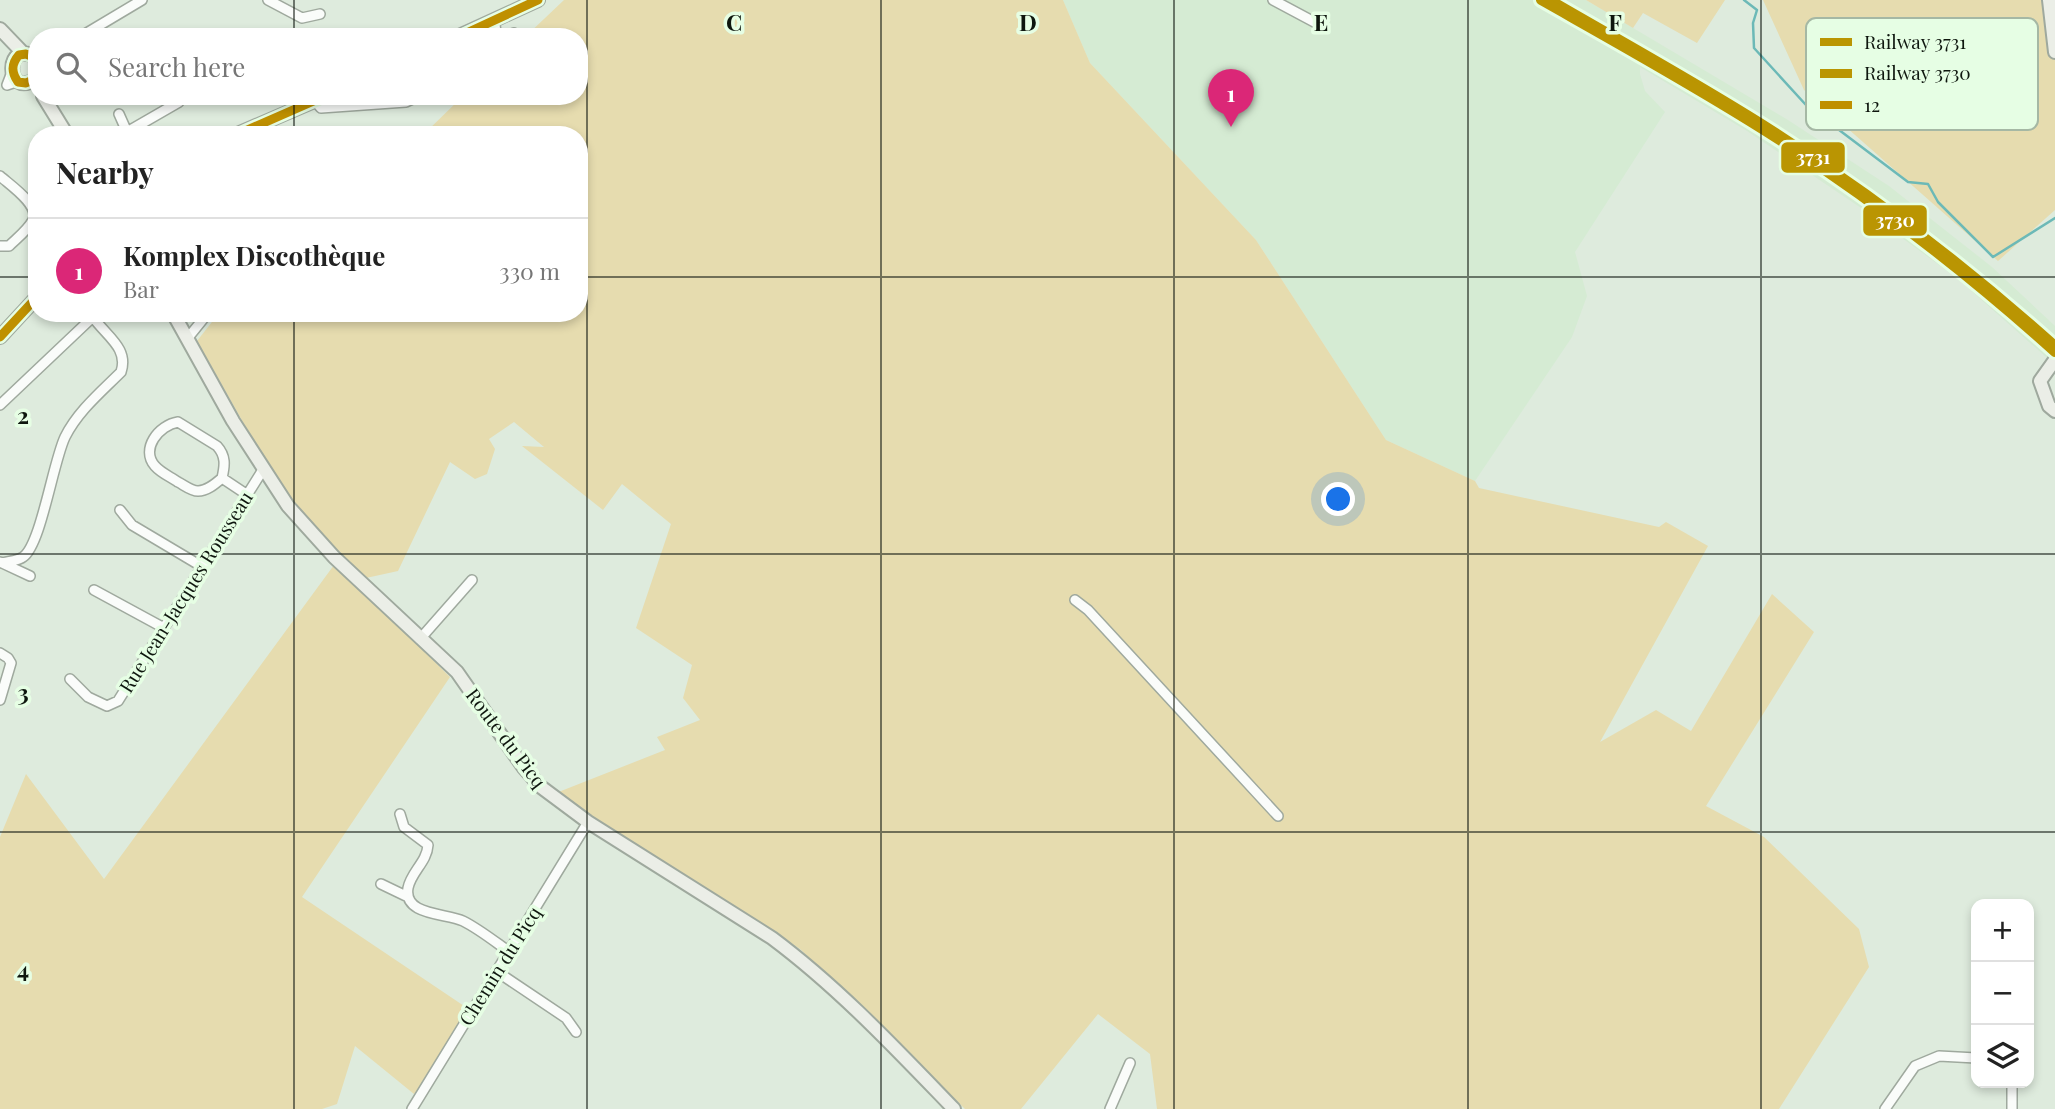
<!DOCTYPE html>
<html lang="en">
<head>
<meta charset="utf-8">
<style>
  :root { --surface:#fff; --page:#f2f2f2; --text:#222; --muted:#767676; --line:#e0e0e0; --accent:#db2777 }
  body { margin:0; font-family:"Playfair Display",serif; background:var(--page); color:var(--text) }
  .controls { position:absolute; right:21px; bottom:21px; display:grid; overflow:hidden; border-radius:14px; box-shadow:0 4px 10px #0003 }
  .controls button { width:63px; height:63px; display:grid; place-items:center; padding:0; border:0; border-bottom:2px solid var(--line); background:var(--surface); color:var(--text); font:35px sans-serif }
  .you { position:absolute; left:1339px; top:500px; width:24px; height:24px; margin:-18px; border:5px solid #fff; border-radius:50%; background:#1a73e8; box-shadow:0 0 0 10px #1a73e833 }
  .badge { display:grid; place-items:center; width:46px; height:46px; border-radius:50%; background:var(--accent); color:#fff; font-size:23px; font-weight:700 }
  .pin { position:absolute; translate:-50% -58px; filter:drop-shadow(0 2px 4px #0008) }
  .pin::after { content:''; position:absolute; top:37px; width:24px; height:21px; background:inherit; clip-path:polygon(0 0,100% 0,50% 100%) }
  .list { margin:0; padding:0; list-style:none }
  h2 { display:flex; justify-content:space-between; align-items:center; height:91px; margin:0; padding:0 28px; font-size:30px }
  h2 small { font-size:23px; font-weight:400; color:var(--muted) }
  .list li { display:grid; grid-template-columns:46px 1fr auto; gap:21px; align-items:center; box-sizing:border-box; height:105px; padding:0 28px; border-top:2px solid var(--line) }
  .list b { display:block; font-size:26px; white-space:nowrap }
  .list p { margin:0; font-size:23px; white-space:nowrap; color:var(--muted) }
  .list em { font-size:23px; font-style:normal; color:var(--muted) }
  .icon { flex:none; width:38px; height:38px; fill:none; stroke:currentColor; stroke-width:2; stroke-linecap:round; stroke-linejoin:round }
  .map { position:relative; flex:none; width:2055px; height:1109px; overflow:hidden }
  .search { position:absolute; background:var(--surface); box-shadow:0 4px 10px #0003; left:28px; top:28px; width:560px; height:77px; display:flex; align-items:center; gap:18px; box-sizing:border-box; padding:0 24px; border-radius:28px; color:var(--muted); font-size:26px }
  .panel { position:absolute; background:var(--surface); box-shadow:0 4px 10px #0003; left:28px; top:126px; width:560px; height:196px; border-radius:28px }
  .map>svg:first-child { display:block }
  .built { fill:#d5ebd3 }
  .green { fill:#e6dcaf }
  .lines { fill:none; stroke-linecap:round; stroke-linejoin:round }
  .stream { stroke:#6cb9b7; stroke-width:2.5 }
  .street-casing { stroke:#9fa99e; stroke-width:12 }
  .secondary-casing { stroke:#9fa99e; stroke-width:16 }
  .street { stroke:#fafcfa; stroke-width:9 }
  .secondary { stroke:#ebeee7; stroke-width:12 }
  .bus-1-casing { stroke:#e6fee4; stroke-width:14 }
  .bus-1 { stroke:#bf9000; stroke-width:9 }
  .rail-1-casing { stroke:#e6fee4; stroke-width:16 }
  .rail-2-casing { stroke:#e6fee4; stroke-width:16 }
  .rail-1 { stroke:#ba9502; stroke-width:10 }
  .rail-2 { stroke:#ba9502; stroke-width:10 }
  .grid { fill:none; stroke:#0e160e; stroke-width:2; stroke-opacity:0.55 }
  .labels { text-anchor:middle; stroke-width:7; stroke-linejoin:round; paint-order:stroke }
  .street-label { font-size:19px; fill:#0e160e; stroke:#e6fee4 }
  .key { fill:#e6fee4; stroke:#a5b8a4; stroke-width:2 }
  .key-label { font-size:19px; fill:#0e160e }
  .grid-label { font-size:23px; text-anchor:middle; font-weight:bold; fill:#0e160e; stroke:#e6fee4; stroke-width:7; stroke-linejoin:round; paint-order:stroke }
  .line-badge { stroke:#e6fee4; stroke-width:2.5 }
  .badge-label { font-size:19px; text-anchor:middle; font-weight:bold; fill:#fff }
</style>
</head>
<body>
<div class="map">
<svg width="2055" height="1109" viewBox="0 0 2055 1109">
  <rect width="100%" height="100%" fill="#deebdd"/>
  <!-- built -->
  <path class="built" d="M 1063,0 L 1586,0 L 1788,120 L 1889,186 L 1992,267 L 2055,326 L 2055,365 L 1958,279 L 1864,210 L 1747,131 L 1640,67 L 1640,74 L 1645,91 L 1665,112 L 1575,252 L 1587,296 L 1572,337 L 1475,481 L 1386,440 L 1256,240 L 1090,63 Z"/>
  <!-- green -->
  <path class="green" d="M 564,0 L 1063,0 L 1090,63 L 1256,240 L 1386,440 L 1475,481 L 1479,488 L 1659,527 L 1666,522 L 1708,546 L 1600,742 L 1656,710 L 1691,731 L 1772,594 L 1814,632 L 1706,806 L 1764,837 L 1859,929 L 1869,967 L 1779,1109 L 1157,1109 L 1150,1054 L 1098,1014 L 1021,1109 L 965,1109 L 800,949 L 556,793 L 665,750 L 657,737 L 700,720 L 683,698 L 692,665 L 636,628 L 671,524 L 622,484 L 603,510 L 522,446 L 544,447 L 514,422 L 489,439 L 495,449 L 487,474 L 475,479 L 450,462 L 398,571 L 366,578 L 346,561 L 295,505 L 244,424 L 197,341 L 219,313 L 579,313 L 579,135 L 423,135 L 463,96 L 579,96 L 579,37 L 525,37 Z
    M 1586,0 L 1725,0 L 1697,43 L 1643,13 L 1633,28 Z
    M 1763,0 L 2055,0 L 2055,210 L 1998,261 L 1804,90 Z
    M 334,565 L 358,586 L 450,677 L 302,897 L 476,1014 L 467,1030 L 414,1094 L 355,1046 L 337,1104 L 322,1109 L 0,1109 L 0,837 L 26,774 L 104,879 Z"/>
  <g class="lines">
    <!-- stream -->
    <path class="stream" d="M 1744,0 L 1757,10 L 1753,23 L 1754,48 L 1806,105 L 1908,182 L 1928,184 L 1938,202 L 1993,257 L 2055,218"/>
    <!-- street casing -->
    <g class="street-casing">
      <path id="street" d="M 268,0 L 302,18 L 320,14
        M 1273,0 L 1318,24
        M 494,20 L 497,37
        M 80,37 L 142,0
        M 507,37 L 514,33
        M 12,72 L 7,85 L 19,81
        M 315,101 L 321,108 L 406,102 L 419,96
        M 119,114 L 127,132 L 179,102 L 183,96
        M 0,176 C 10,185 40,205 33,220 C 28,230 16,239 9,246 L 0,246
        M 187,339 L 208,313
        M 0,405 L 96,314
        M 178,422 L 217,446 C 226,456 225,465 222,478 C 215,484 207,491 198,491 C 191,491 184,485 178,482 C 171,477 161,473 155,466 C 140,449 159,425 178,422 Z
        M 222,478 L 246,494
        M 120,510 L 132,525 L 201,566
        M 0,562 L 30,576
        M 2,563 C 8,561 18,561 23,557 C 41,545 53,462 65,437 C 78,411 101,392 121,372 C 129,348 106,336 93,317
        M 94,590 L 164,628
        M 1075,600 L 1088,610 L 1278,816
        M 420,639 L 472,580
        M 0,653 L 8,658 L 11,663 L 0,700
        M 70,679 L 88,697 L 107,706 L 118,701 L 264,468
        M 400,814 L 404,827 L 428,845 C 427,862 411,872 408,888 C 403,916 447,913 463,921 C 479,929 494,941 508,951
        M 381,884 L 408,897
        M 496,971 L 566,1018 L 576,1032
        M 412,1109 L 588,822
        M 1110,1109 L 1130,1063
        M 1885,1109 L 1915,1066 L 1939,1056 L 1976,1058
        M 2012,1109 L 2012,1083"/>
    </g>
    <!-- secondary casing -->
    <g class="secondary-casing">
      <path id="secondary" d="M 2049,0 L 2055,52
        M 0,29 L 24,54
        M 457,37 L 538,0
        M 37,59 C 5,34 3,102 37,78
        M 43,96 L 67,135
        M 235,135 L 326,96
        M 173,313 L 233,421 L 288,506 L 334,557 L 457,672 L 524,768 L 541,787 L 588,822 L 772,938 C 839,988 896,1049 954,1109
        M 0,337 L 37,297
        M 2055,360 L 2040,381 L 2049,406 L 2055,411"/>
    </g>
    <!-- street -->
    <use href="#street" class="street"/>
    <!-- secondary -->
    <use href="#secondary" class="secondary"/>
    <!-- bus-1 casing -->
    <g class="bus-1-casing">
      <path id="bus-1" d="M 458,37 L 538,0
        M 37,59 L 26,54 L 19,55 C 11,64 11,72 18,82 L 26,83 L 37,78
        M 236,135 L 325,96
        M 0,337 L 37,297"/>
    </g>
    <!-- bus-1 -->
    <use href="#bus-1" class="bus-1"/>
    <!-- rail-1 casing -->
    <g class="rail-1-casing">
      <path id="rail-1" d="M 1550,0 C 1624,43 1699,84 1771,130 C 1871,194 1966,266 2055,346"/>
    </g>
    <!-- rail-2 casing -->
    <g class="rail-2-casing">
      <path id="rail-2" d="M 1541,0 C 1617,43 1693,85 1767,132 C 1869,197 1965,271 2055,352"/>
    </g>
    <!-- rail-1 -->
    <use href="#rail-1" class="rail-1"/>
    <!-- rail-2 -->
    <use href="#rail-2" class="rail-2"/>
  </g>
  <!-- grid -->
  <path class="grid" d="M 294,0 L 294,37M 587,0 L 587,1109M 881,0 L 881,1109M 1174,0 L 1174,1109M 1468,0 L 1468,1109M 1761,0 L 1761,1109M 294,96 L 294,135M 0,277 L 37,277M 579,277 L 2055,277M 294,313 L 294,1109M 0,554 L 2055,554M 0,832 L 2055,832"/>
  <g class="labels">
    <!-- street labels -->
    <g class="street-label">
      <text transform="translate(186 592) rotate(-58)" y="7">Rue Jean-Jacques Rousseau</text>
      <text transform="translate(506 738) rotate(53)" y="7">Route du Picq</text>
      <text transform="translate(500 966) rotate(-58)" y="7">Chemin du Picq</text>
    </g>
  </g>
  <!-- legend -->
  <rect x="1806" y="18" width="232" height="112" rx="10" class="key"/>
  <rect x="1820" y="38" width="32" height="8" fill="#ba9502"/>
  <rect x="1820" y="69" width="32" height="9" fill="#ba9502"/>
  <rect x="1820" y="101" width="32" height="8" fill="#bf9000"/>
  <g class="key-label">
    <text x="1864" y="49">Railway 3731</text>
    <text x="1864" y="80">Railway 3730</text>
    <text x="1864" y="112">12</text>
  </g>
  <g class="grid-label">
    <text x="734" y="31">C</text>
    <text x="1028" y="31">D</text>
    <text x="1321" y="31">E</text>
    <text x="1615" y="31">F</text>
    <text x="23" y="424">2</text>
    <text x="23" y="701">3</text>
    <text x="23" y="978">4</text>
  </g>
  <g class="line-badge">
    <rect x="1780" y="141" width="66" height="33" rx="7" fill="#ba9502"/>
    <rect x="1862" y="204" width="66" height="33" rx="7" fill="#ba9502"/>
  </g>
  <g class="badge-label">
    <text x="1813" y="164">3731</text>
    <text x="1895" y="227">3730</text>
  </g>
</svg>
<div class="controls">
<button>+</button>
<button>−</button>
<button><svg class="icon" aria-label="layers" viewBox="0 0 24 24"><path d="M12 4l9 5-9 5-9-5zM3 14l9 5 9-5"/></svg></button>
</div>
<div class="you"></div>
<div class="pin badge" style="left:1231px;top:127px">1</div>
<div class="search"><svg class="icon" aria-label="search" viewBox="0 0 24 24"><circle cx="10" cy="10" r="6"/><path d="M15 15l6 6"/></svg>Search here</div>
<section class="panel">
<h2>Nearby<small></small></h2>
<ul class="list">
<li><span class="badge">1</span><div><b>Komplex Discothèque</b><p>Bar</p></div><em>330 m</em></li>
</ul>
</section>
</div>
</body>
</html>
